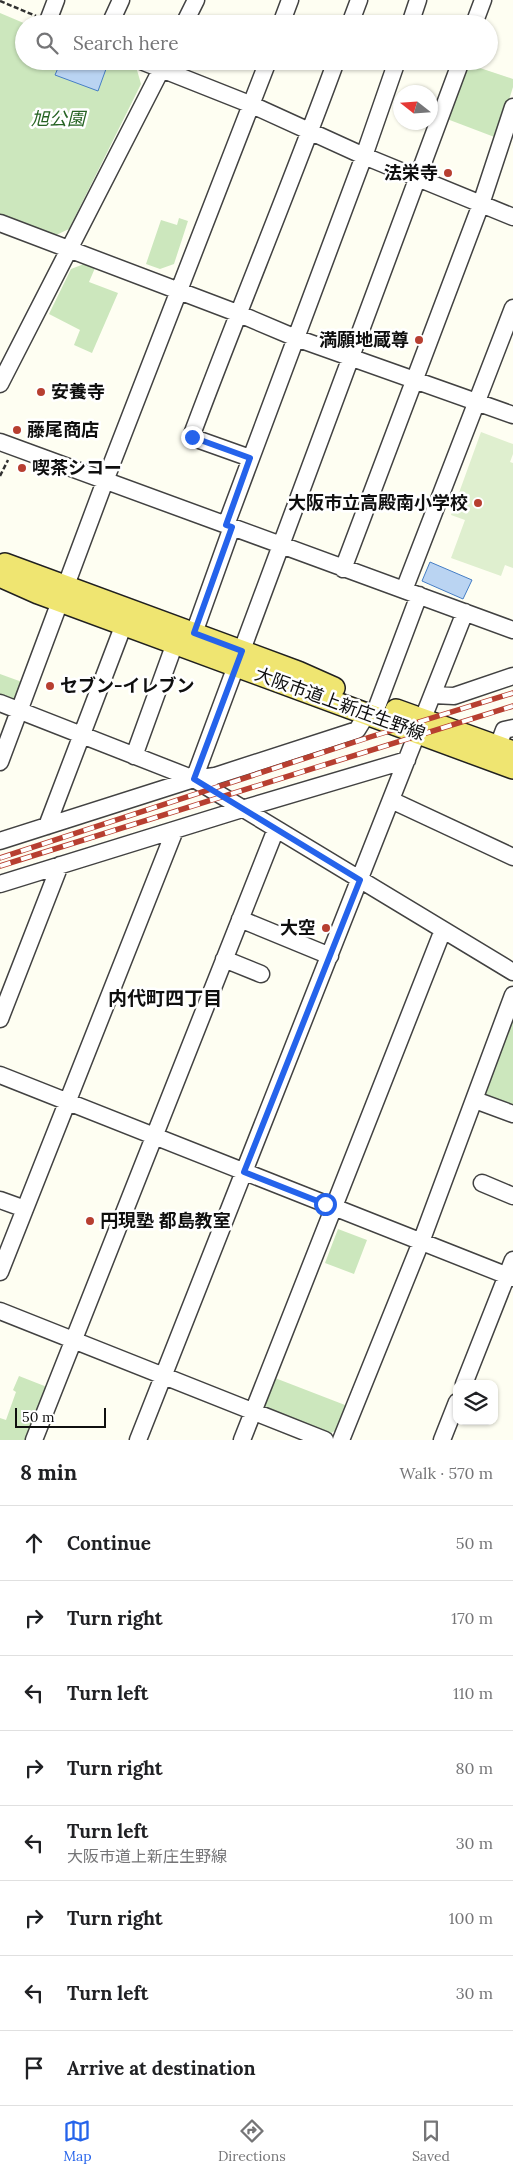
<!DOCTYPE html>
<html lang="en">
<head>
<meta charset="utf-8">
<style>
  :root { --surface:#fff; --page:#f6f6f6; --text:#202124; --muted:#757577; --line:#e0e0e0; --accent:#2563eb }
  body { margin:0; font-family:Lora,"Noto Sans JP",serif; background:var(--page); color:var(--text) }
  .controls { position:absolute; right:15px; bottom:15px; display:grid; overflow:hidden; border-radius:10px; box-shadow:0 1px 4px #0004 }
  .controls button { width:45px; height:45px; display:grid; place-items:center; padding:0; border:0; border-bottom:1px solid var(--line); background:var(--surface); color:var(--text); font:25px sans-serif }
  .compass { position:absolute; left:393px; top:85px; width:45px; height:45px; border-radius:50%; background:var(--surface); box-shadow:0 1px 4px #0004; rotate:287deg }
  .scale { position:absolute; left:15px; bottom:12px; width:91px; box-sizing:border-box; padding-left:5px; border:2px solid #0f0f0f; border-top:0; font-size:14px; line-height:18px; white-space:nowrap; color:#0f0f0f; -webkit-text-stroke:4px #fff; paint-order:stroke }
  .stop { position:absolute; width:15px; height:15px; margin:-11px; border:4px solid #2563eb; border-radius:50%; background:#fff }
  .stop.end { background:#2563eb; border-color:#fff; box-shadow:0 1px 5px #0008 }
  .list { margin:0; padding:0; list-style:none }
  h2 { display:flex; justify-content:space-between; align-items:center; height:65px; margin:0; padding:0 20px; font-size:21px }
  h2 small { font-size:16px; font-weight:400; color:var(--muted) }
  .list li { display:grid; grid-template-columns:32px 1fr auto; gap:15px; align-items:center; box-sizing:border-box; height:75px; padding:0 20px; border-top:1px solid var(--line) }
  .list b { display:block; font-size:19px; white-space:nowrap }
  .list p { margin:0; font-size:16px; white-space:nowrap; color:var(--muted) }
  .list em { font-size:16px; font-style:normal; color:var(--muted) }
  .icon { flex:none; width:28px; height:28px; fill:none; stroke:currentColor; stroke-width:2; stroke-linecap:round; stroke-linejoin:round }
  .map { position:relative; flex:none; width:513px; height:1440px; overflow:hidden }
  .search { position:absolute; background:var(--surface); box-shadow:0 1px 4px #0004; left:15px; right:15px; top:15px; height:55px; display:flex; align-items:center; gap:12px; box-sizing:border-box; padding:0 18px; border-radius:28px; color:var(--muted); font-size:19px }
  .sheet { height:665px; background:var(--surface) }
  nav { display:flex; justify-content:space-around; align-items:center; box-sizing:border-box; height:70px; border-top:1px solid var(--line); background:var(--surface); font-size:14px; color:var(--muted) }
  nav a { display:grid; justify-items:center; gap:2px }
  nav .on { color:var(--accent) }
  .map>svg:first-child { display:block }
  .green { fill:#cce7bd }
  .pitch { fill:#dfefcf }
  .water { fill:#bad4f2; stroke:#467ec5 }
  .lines { fill:none; stroke-linecap:round; stroke-linejoin:round }
  .minor-casing { stroke:#424242; stroke-width:19 }
  .major-casing { stroke:#202020; stroke-width:24 }
  .path { stroke:#313131; stroke-width:2.5; stroke-dasharray:5 2.5; stroke-linecap:butt }
  .minor { stroke:#fff; stroke-width:16 }
  .major { stroke:#efe571; stroke-width:21 }
  .rail-casing { stroke:#b73f30; stroke-width:5.5 }
  .rail { stroke:#fff; stroke-width:4; stroke-dasharray:11; stroke-linecap:butt }
  .route { stroke:#2563eb; stroke-width:6 }
  .poi-dot { fill:#b73f30; stroke:#fff; stroke-width:2 }
  .labels { text-anchor:middle; stroke-width:5; stroke-linejoin:round; paint-order:stroke }
  .park-label { font-size:18px; font-style:italic; fill:#266323; stroke:#fff }
  .poi-label { font-size:18px; font-weight:bold; fill:#0f0f0f; stroke:#fff; text-anchor:start }
  .street-label { font-size:18px; fill:#0f0f0f; stroke:#fff }
  .neighbourhood-label { font-size:19px; font-weight:bold; fill:#0f0f0f; stroke:#fff }
</style>
</head>
<body>
<div class="map">
<svg width="513" height="1440" viewBox="0 0 513 1440">
  <rect width="100%" height="100%" fill="#fefef2"/>
  <!-- green -->
  <path class="green" d="M 0,13 L 26,24 L 24,24 L 24,61 L 115,61 L 137,70 L 141,84 L 69,229 L 54,236 L 0,215 Z
    M 468,64 L 513,79 L 513,87 L 497,138 L 447,119 Z
    M 179,218 L 188,221 L 174,264 L 160,269 L 146,264 L 161,220 L 177,225 Z
    M 84,264 L 95,268 L 89,282 L 118,293 L 92,353 L 74,345 L 80,330 L 49,314 L 71,269 Z
    M 0,674 L 22,682 L 16,698 L 12,700 L 0,696 Z
    M 513,1016 L 513,1108 L 487,1098 L 485,1092 Z
    M 338,1229 L 367,1240 L 354,1274 L 325,1263 Z
    M 19,1376 L 47,1387 L 27,1440 L 0,1440 L 0,1418 L 6,1420 L 16,1392 L 13,1390 Z
    M 275,1378 L 345,1405 L 346,1407 L 337,1430 L 331,1433 L 266,1408 L 264,1405 Z"/>
  <!-- pitch -->
  <path class="pitch" d="M 481,432 L 513,444 L 513,454 L 510,462 L 513,463 L 513,568 L 505,565 L 501,576 L 451,558 L 465,520 L 451,515 Z"/>
  <!-- water -->
  <path class="water" d="M 61,61 L 87,61 L 106,69 L 98,91 L 55,75 Z
    M 430,562 L 472,580 L 463,599 L 422,581 Z"/>
  <g class="lines">
    <!-- minor casing -->
    <g class="minor-casing">
      <path id="minor" d="M 54,24 L 48,21 L 56,0
        M 110,24 L 121,0
        M 184,24 L 196,0
        M 281,24 L 290,0
        M 350,24 L 359,0
        M 410,24 L 418,0
        M 474,24 L 483,0
        M 141,61 L 252,105 L 364,156 L 513,217
        M 0,223 L 237,313 L 296,338 L 513,415
        M 0,384 L 165,62
        M 0,442 L 513,630
        M 250,458 L 191,437 C 238,311 290,187 336,61
        M 226,525 L 364,156 L 397,61
        M 343,569 L 481,204 L 513,107
        M 404,590 L 513,308
        M 194,633 L 232,527
        M 433,695 L 454,696 L 513,676
        M 0,703 L 194,779 L 513,972
        M 378,704 L 419,595
        M 498,746 L 504,730 L 513,728
        M 134,756 L 175,643
        M 0,762 L 105,481 L 268,61
        M 194,779 L 461,61
        M 391,800 L 513,857
        M 47,826 L 124,624
        M 0,841 L 194,779 L 215,776 L 357,730 L 367,714
        M 0,884 L 242,809 L 407,760
        M 240,919 L 330,956
        M 224,959 L 261,974
        M 0,1019 L 60,865
        M 0,1075 L 513,1278
        M 475,1100 L 513,1114
        M 482,1183 L 513,1196
        M 0,1200 L 25,1209
        M 0,1272 L 175,830
        M 0,1311 L 325,1440
        M 464,1384 L 513,1260
        M 34,1440 L 276,829
        M 138,1440 L 465,612
        M 242,1440 L 443,930
        M 341,1440 L 421,1242 L 513,995
        M 442,1440 L 457,1402"/>
    </g>
    <!-- major casing -->
    <g class="major-casing">
      <path id="major" d="M 5,564 L 298,672 L 334,688
        M 0,576 L 38,593 L 513,768
        M 396,710 L 513,752"/>
    </g>
    <!-- path -->
    <path class="path" d="M 0,1 L 36,16
      M 0,476 L 8,460"/>
    <!-- minor -->
    <use href="#minor" class="minor"/>
    <!-- major -->
    <use href="#major" class="major"/>
    <!-- rail casing -->
    <g class="rail-casing">
      <path id="rail" d="M 0,858 L 370,737 L 513,693
        M 0,866 L 513,706"/>
    </g>
    <!-- rail -->
    <use href="#rail" class="rail"/>
  </g>
  <g class="lines">
    <!-- route -->
    <path class="route" d="M 192,437 L 250,458 L 226,525 L 232,527 L 194,633 L 242,651 L 194,779 L 360,880 L 244,1172 L 325,1204"/>
  </g>
  <!-- markers -->
  <g class="poi-dot">
    <circle cx="448" cy="173" r="5"/>
    <circle cx="419" cy="340" r="5"/>
    <circle cx="41" cy="392" r="5"/>
    <circle cx="17" cy="430" r="5"/>
    <circle cx="22" cy="468" r="5"/>
    <circle cx="478" cy="503" r="5"/>
    <circle cx="50" cy="686" r="5"/>
    <circle cx="326" cy="928" r="5"/>
    <circle cx="90" cy="1221" r="5"/>
  </g>
  <g class="labels">
    <!-- park labels -->
    <g class="park-label">
      <text x="58" y="125">旭公園</text>
    </g>
    <!-- poi labels -->
    <g class="poi-label">
      <text x="438" y="179" text-anchor="end">法栄寺</text>
      <text x="409" y="346" text-anchor="end">満願地蔵尊</text>
      <text x="51" y="398">安養寺</text>
      <text x="27" y="436">藤尾商店</text>
      <text x="32" y="474">喫茶シコー</text>
      <text x="468" y="509" text-anchor="end">大阪市立高殿南小学校</text>
      <text x="60" y="692">セブン-イレブン</text>
      <text x="316" y="934" text-anchor="end">大空</text>
      <text x="100" y="1227">円現塾 都島教室</text>
    </g>
    <!-- street labels -->
    <g class="street-label">
      <text transform="translate(340 704) rotate(20)" y="6">大阪市道上新庄生野線</text>
    </g>
    <!-- neighbourhood labels -->
    <g class="neighbourhood-label">
      <text x="165" y="1005">内代町四丁目</text>
    </g>
  </g>
</svg>
<div class="controls">
<button><svg class="icon" aria-label="layers" viewBox="0 0 24 24"><path d="M12 4l9 5-9 5-9-5zM3 14l9 5 9-5"/></svg></button>
</div>
<svg class="compass" viewBox="-18 -18 36 36"><path d="M0-13l5 13h-10z" fill="#e53935"/><path d="M0 13l5-13h-10z" fill="#757577"/></svg>
<div class="scale">50 m</div>
<div class="stop" style="left:325px;top:1204px"></div>
<div class="stop end" style="left:192px;top:437px"></div>
<div class="search"><svg class="icon" aria-label="search" viewBox="0 0 24 24"><circle cx="10" cy="10" r="6"/><path d="M15 15l6 6"/></svg>Search here</div>
</div>
<section class="sheet">
<h2>8 min<small>Walk · 570 m</small></h2>
<ul class="list">
<li><svg class="icon" aria-label="ahead" viewBox="0 0 24 24"><path d="M12 20V5M6 11l6-6 6 6"/></svg><div><b>Continue</b></div><em>50 m</em></li>
<li><svg class="icon" aria-label="right" viewBox="0 0 24 24"><path d="M7 20v-9h11M14 6l5 5-5 5"/></svg><div><b>Turn right</b></div><em>170 m</em></li>
<li><svg class="icon" aria-label="left" viewBox="0 0 24 24"><path d="M17 20v-9H6M10 6l-5 5 5 5"/></svg><div><b>Turn left</b></div><em>110 m</em></li>
<li><svg class="icon" aria-label="right" viewBox="0 0 24 24"><path d="M7 20v-9h11M14 6l5 5-5 5"/></svg><div><b>Turn right</b></div><em>80 m</em></li>
<li><svg class="icon" aria-label="left" viewBox="0 0 24 24"><path d="M17 20v-9H6M10 6l-5 5 5 5"/></svg><div><b>Turn left</b><p>大阪市道上新庄生野線</p></div><em>30 m</em></li>
<li><svg class="icon" aria-label="right" viewBox="0 0 24 24"><path d="M7 20v-9h11M14 6l5 5-5 5"/></svg><div><b>Turn right</b></div><em>100 m</em></li>
<li><svg class="icon" aria-label="left" viewBox="0 0 24 24"><path d="M17 20v-9H6M10 6l-5 5 5 5"/></svg><div><b>Turn left</b></div><em>30 m</em></li>
<li><svg class="icon" aria-label="arrive" viewBox="0 0 24 24"><path d="M6 21V4h12l-3 4 3 4H6"/></svg><div><b>Arrive at destination</b></div></li>
</ul>
</section>
<nav>
<a class="on"><svg class="icon" aria-label="map" viewBox="0 0 24 24"><path d="M3 6l6-2 6 2 6-2v14l-6 2-6-2-6 2zM9 4v14M15 6v14"/></svg>Map</a>
<a><svg class="icon" aria-label="directions" viewBox="0 0 24 24"><path d="M12 3l9 9-9 9-9-9zM9 14v-3h6M13 9l2 2-2 2"/></svg>Directions</a>
<a><svg class="icon" aria-label="saved" viewBox="0 0 24 24"><path d="M7 4h10v16l-5-4-5 4z"/></svg>Saved</a>
</nav>
</body>
</html>
